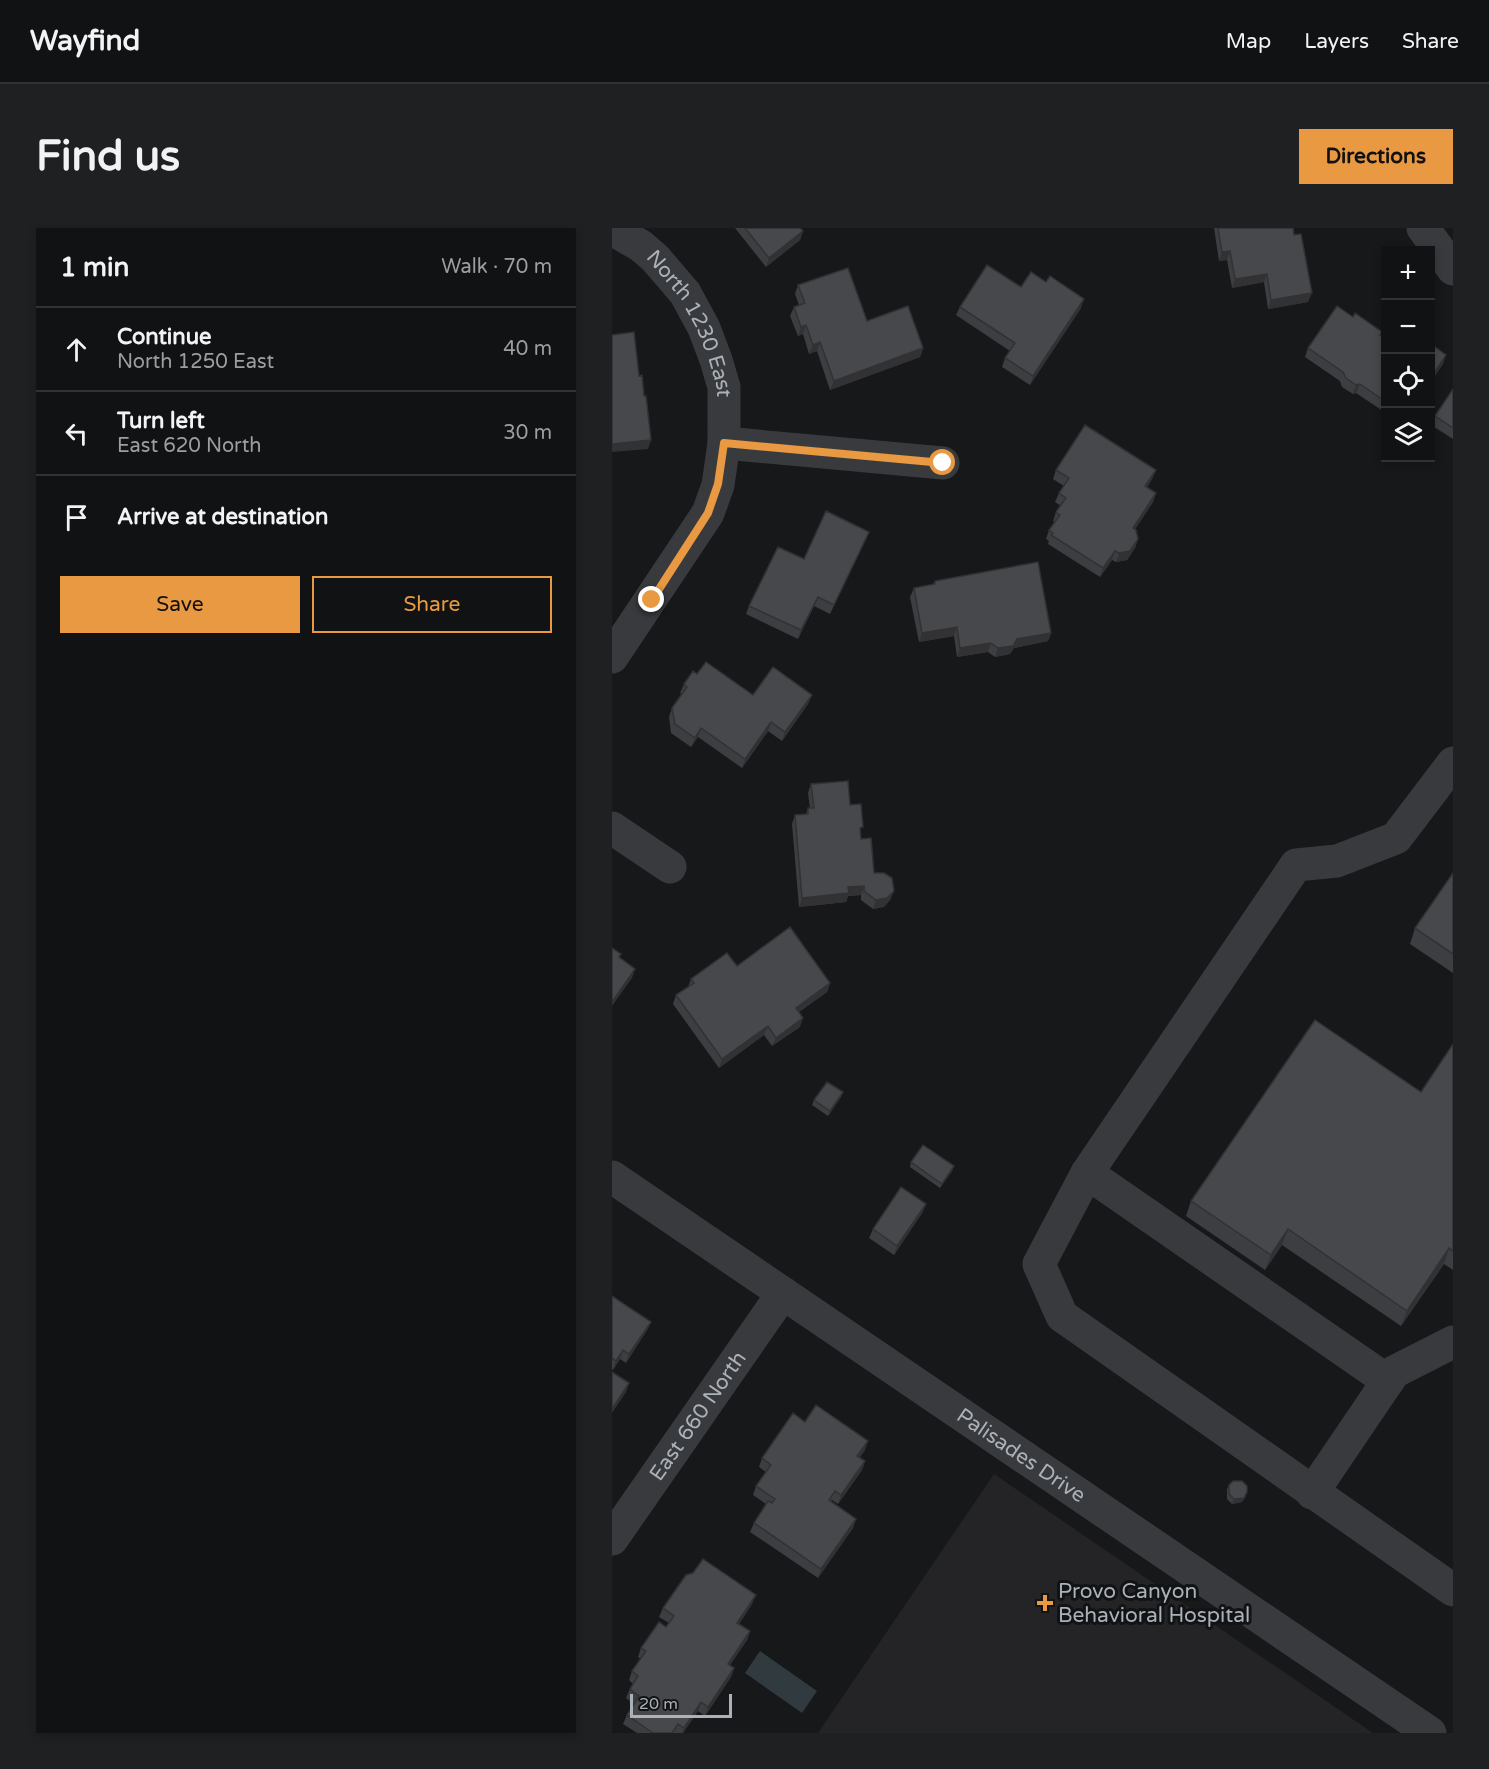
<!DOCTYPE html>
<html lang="en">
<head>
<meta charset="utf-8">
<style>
  :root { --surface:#111213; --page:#1e2021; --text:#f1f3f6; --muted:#9c9ea0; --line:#303233; --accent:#e89941 }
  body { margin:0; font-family:"Varela Round",sans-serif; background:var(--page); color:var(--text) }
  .controls { position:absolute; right:18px; top:18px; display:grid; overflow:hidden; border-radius:0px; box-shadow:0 3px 9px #0003 }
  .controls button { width:54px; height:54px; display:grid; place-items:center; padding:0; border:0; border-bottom:2px solid var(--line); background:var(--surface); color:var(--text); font:30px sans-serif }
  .scale { position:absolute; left:18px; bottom:15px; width:102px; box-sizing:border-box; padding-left:6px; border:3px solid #aab1b8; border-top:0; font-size:16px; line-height:21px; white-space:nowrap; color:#aab1b8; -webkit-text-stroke:4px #121314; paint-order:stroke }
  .stop { position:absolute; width:18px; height:18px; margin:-14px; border:4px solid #e89941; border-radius:50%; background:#fff }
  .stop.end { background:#e89941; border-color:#fff; box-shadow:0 2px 6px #0008 }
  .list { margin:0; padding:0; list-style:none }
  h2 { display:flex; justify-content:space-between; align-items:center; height:78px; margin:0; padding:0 24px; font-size:26px }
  h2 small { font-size:20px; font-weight:400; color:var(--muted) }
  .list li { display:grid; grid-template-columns:39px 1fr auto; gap:18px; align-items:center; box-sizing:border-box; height:84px; padding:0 24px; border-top:2px solid var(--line) }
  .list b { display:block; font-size:22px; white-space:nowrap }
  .list p { margin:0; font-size:20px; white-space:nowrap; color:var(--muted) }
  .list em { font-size:20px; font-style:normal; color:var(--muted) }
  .actions { display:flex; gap:12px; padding:18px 24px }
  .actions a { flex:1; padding:14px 0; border:2px solid var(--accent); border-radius:0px; text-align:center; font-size:21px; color:var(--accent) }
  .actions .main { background:var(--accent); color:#111 }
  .icon { flex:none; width:33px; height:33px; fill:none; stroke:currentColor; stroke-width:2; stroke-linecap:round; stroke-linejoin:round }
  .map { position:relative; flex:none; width:841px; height:1505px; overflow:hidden; border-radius:0px }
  header { display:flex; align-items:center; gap:36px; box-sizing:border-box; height:84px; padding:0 30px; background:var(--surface); border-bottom:2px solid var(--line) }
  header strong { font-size:28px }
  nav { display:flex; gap:33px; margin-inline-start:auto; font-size:21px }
  .intro { display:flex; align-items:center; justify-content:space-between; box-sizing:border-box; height:144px; padding:0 36px }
  h1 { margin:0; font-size:42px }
  .button { padding:15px 27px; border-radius:0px; background:var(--accent); color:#111; font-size:21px; font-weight:700 }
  main { display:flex; gap:36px; padding:0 36px }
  aside { flex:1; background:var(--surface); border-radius:0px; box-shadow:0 3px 9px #0003 }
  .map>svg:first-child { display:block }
  .built { fill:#242426 }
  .water { fill:#303a3f }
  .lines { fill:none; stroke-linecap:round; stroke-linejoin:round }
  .minor { stroke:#393a3e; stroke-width:33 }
  .wall { fill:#3d3e41 }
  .shaded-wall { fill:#323235 }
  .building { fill:#47484c; stroke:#323235; stroke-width:1.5 }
  .route { stroke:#e89941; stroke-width:8 }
  .poi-dot { fill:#e89941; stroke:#121314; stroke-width:2 }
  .labels { text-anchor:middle; stroke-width:6; stroke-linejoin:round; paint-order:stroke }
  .street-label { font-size:21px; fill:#aab1b8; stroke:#121314 }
  .poi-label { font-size:21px; fill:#aab1b8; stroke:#121314; text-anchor:start }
</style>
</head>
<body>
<header>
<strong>Wayfind</strong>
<nav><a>Map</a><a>Layers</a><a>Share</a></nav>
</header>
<div class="intro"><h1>Find us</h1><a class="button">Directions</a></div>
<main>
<aside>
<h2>1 min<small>Walk · 70 m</small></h2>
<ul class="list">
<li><svg class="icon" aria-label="ahead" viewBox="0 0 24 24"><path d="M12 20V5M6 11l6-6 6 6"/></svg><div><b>Continue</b><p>North 1250 East</p></div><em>40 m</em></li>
<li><svg class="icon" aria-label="left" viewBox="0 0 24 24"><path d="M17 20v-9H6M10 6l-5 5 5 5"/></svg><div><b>Turn left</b><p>East 620 North</p></div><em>30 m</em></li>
<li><svg class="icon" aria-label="arrive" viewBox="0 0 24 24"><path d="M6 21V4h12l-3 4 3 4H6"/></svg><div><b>Arrive at destination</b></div></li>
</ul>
<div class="actions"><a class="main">Save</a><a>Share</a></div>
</aside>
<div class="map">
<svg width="841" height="1505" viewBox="0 0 841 1505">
  <rect width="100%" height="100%" fill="#171819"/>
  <!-- built -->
  <path class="built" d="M 382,1246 L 761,1505 L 206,1505 Z"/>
  <!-- water -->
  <path class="water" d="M 148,1423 L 205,1463 L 190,1485 L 133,1445 Z"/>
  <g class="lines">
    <!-- minor -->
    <g class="minor">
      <path d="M 811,0 L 841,41"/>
      <path id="s1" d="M 0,1 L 29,18 L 43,30 L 73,65 L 92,100 L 104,132 L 112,159 L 112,215 L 106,257 L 96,285 L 0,429"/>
      <path d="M 112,215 L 331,235"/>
      <path d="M 841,535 L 784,610 L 725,633 L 684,637 L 475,945 L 427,1036 L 450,1088 L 841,1362"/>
      <path d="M 0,600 L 58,639"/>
      <path d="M 475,945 L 776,1153"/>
      <path id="s2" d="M 0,949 L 818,1505"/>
      <path d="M 700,1265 L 782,1144 L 841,1114"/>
      <path id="s3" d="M 0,1311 L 171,1065"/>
    </g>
  </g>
  <!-- wall -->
  <path class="wall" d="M 123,0 L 188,0 L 191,3 L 188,12 L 154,39 Z
    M 602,0 L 681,0 L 696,74 L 656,81 L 652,54 L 620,60 L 615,32 L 607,33 Z
    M 186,57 L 255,93 L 311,120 L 308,129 L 218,162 L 205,123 L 197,126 L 191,106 L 186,108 L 178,88 L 182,79 L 187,77 L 183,66 Z
    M 409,59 L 469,80 L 418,157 L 390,139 L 393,130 L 398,123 L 344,87 L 348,79 Z
    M 741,89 L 770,104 L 769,107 L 774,111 L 774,185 L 744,165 L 741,166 L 730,159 L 728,153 L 693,129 L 696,120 Z
    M 841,161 L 841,211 L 819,197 L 823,188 Z
    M 444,242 L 544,242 L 540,251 L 535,259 L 544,265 L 541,274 L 523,301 L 526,311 L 523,320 L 515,332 L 504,334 L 500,332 L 488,349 L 436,316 L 437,313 L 434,311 L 437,302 L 443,294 L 441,293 L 444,284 L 449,278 L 443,274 L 447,265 L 452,258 L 441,251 Z
    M 257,304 L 253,313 L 218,386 L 202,378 L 186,411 L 134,386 L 137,378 L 192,331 Z
    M 323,353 L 439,405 L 436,413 L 402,420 L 398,426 L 383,429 L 376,424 L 345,429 L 342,408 L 307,414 L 298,369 L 302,360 L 321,356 Z
    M 85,446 L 141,467 L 200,467 L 196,476 L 170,513 L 156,503 L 130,540 L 86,509 L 79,519 L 59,505 L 57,489 L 60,480 L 70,466 L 68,465 L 72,456 Z
    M 199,556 L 238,577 L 248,606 L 249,611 L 262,645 L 282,663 L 278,672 L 272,679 L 261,681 L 249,672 L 249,667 L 236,668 L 234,674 L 187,679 L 180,596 L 183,587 L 194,586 L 196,580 L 198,580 L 196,565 Z
    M 841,645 L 841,745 L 798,716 L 803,700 Z
    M 125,738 L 218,755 L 215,764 L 187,784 L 188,799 L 160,818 L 152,807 L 107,840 L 61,776 L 64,767 L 76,759 L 79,751 Z
    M 841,816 L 841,1042 L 832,1036 L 789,1098 L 670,1017 L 653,1042 L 574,988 L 579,973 L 809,864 Z
    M 231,864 L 229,869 L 216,888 L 200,877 L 202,872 Z
    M 299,934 L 342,938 L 340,943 L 328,960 L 298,939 Z
    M 314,976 L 310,985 L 282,1027 L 257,1010 L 261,1001 Z
    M 0,1068 L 39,1094 L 35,1102 L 14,1135 L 8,1131 L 1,1142 L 0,1141 Z
    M 193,1194 L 253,1222 L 248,1229 L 253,1233 L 250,1242 L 226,1276 L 220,1272 L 219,1273 L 244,1291 L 241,1300 L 206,1350 L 138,1304 L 142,1295 L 154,1276 L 141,1267 L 144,1258 L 154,1244 L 147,1239 L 150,1230 Z
    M 617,1257 L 634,1268 L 630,1274 L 620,1276 L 615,1271 L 615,1261 Z
    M 140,1376 L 127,1396 L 138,1403 L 135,1412 L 118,1437 L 122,1440 L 119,1449 L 93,1488 L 86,1483 L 71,1505 L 25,1505 L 11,1496 L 15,1487 L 22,1476 L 14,1470 L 18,1461 L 21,1456 L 17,1452 L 20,1443 L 29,1431 L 26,1429 L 29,1420 L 54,1399 L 57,1395 L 47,1389 L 51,1380 Z"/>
  <!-- shaded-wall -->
  <path class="shaded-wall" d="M 191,3 L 188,12 L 154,39 L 157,30 Z
    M 618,23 L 615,32 L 607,33 L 610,24 Z
    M 655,46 L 652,54 L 620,60 L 623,51 Z
    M 700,65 L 696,74 L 656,81 L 659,72 Z
    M 472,71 L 469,80 L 418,157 L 421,148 Z
    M 194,97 L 191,106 L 186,108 L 189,99 Z
    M 208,114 L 205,123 L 197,126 L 201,117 Z
    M 311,120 L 308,129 L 218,162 L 222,153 Z
    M 834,127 L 831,136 L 819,154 L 819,150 Z
    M 748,156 L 744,165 L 741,166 L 744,157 Z
    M 39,212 L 36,221 L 0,224 L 0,216 Z
    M 544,242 L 540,251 L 530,267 L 533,258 Z
    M 544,265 L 541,274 L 518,309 L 521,300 Z
    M 257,304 L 253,313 L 218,386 L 222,377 Z
    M 526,311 L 523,320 L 515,332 L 504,334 L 507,325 Z
    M 503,323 L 500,332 L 488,349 L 491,340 Z
    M 206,369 L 202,378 L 186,411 L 189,402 Z
    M 345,399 L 342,408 L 307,414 L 310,405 Z
    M 439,405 L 436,413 L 402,420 L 398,426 L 383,429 L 386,420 L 405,411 Z
    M 379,415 L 376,424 L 345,429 L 348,420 Z
    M 200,467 L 196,476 L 170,513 L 173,504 Z
    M 159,494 L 156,503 L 130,540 L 133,531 Z
    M 89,500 L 86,509 L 79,519 L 83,510 Z
    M 252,658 L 249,667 L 236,668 L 234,674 L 187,679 L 190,670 L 236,659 Z
    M 282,663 L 278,672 L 272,679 L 261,681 L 264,672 Z
    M 23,741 L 20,750 L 0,778 L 0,774 Z
    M 218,755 L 215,764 L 180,789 L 184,780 Z
    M 191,790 L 188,799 L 160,818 L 164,810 Z
    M 156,798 L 152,807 L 107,840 L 110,831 Z
    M 231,864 L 229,869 L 216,888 L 218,883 Z
    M 342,938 L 340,943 L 328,960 L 330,956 Z
    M 314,976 L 310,985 L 282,1027 L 285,1018 Z
    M 676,1001 L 670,1017 L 653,1042 L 659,1027 Z
    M 837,1020 L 832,1036 L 789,1098 L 795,1083 Z
    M 39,1094 L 35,1102 L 14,1135 L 17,1126 Z
    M 11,1122 L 8,1131 L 1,1142 L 4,1133 Z
    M 17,1155 L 14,1164 L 0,1185 L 0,1181 Z
    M 256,1213 L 253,1222 L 242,1237 L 245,1228 Z
    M 253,1233 L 250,1242 L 226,1276 L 229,1267 Z
    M 635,1264 L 630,1274 L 620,1276 L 622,1271 Z
    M 244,1291 L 241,1300 L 206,1350 L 209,1341 Z
    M 144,1367 L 140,1376 L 122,1404 L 125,1395 Z
    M 138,1403 L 135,1412 L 113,1444 L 116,1436 Z
    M 122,1440 L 119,1449 L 93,1488 L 96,1479 Z
    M 89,1474 L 86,1483 L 71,1505 L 70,1505 L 72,1500 Z"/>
  <!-- building -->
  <path class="building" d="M 133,0 L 188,0 L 191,3 L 157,30 Z
    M 606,0 L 681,0 L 682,7 L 689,6 L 700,65 L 659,72 L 655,46 L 623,51 L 618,23 L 610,24 Z
    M 375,37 L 409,59 L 419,44 L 434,54 L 438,48 L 472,71 L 421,148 L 393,130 L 403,115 L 348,79 Z
    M 236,40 L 255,93 L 296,78 L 311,120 L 222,153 L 208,114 L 201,117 L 194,97 L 189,99 L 182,79 L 193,75 L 186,57 Z
    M 725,78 L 741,89 L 743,85 L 770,104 L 768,107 L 774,111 L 774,174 L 748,156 L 744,157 L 734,150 L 731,144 L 696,120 Z
    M 22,104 L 27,148 L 30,147 L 32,168 L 34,168 L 39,212 L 0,216 L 0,107 Z
    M 819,116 L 834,127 L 819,150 Z
    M 841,161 L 841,200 L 823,188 Z
    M 473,197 L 544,242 L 533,258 L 544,265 L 521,300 L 524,302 L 526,311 L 518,323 L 507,325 L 503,323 L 491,340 L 439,307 L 441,305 L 437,302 L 448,287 L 444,284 L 454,270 L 447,265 L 457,250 L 444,242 Z
    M 214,283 L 257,304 L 222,377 L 206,369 L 189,402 L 137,378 L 166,319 L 192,331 Z
    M 426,334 L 439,405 L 405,411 L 401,418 L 386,420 L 379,415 L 348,420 L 345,399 L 310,405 L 302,360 L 323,356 L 323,353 Z
    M 94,434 L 141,467 L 161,439 L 200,467 L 173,504 L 159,494 L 133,531 L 89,500 L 83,510 L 63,496 L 60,480 L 75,459 L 72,456 L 81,443 L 85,446 Z
    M 236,553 L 238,577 L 249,576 L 251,599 L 248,600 L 249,611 L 259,610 L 262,645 L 272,645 L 280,650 L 282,663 L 275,670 L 264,672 L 252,663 L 252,658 L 236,659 L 237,665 L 190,670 L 183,587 L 196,586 L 196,580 L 202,580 L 199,556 Z
    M 841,645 L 841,726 L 803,700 Z
    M 178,699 L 218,755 L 184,780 L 191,790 L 164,810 L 156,798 L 110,831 L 64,767 L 82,755 L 79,751 L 115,725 L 125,738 Z
    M 0,720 L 9,726 L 7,729 L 23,741 L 0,774 Z
    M 703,792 L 809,864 L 841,816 L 841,1023 L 837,1020 L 795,1083 L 676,1001 L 659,1027 L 579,973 Z
    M 215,854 L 231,864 L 218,883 L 202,872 Z
    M 311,917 L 342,938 L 330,956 L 299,934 Z
    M 289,959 L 314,976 L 285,1018 L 261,1001 Z
    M 0,1068 L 39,1094 L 17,1126 L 11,1122 L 4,1133 L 0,1130 Z
    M 0,1144 L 17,1155 L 0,1181 Z
    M 204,1177 L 256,1213 L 245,1228 L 253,1233 L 229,1267 L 223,1263 L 217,1272 L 244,1291 L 209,1341 L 142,1295 L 156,1273 L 160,1275 L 163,1271 L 144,1258 L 159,1237 L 150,1230 L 181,1185 L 193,1194 Z
    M 621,1253 L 630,1253 L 635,1258 L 635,1264 L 632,1270 L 622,1271 L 617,1266 L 617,1257 Z
    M 91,1331 L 144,1367 L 125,1395 L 138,1403 L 116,1436 L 122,1440 L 96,1479 L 89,1474 L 72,1500 L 66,1496 L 60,1505 L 41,1505 L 15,1487 L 27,1468 L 18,1461 L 26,1448 L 20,1443 L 34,1423 L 29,1420 L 47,1394 L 54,1399 L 62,1388 L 51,1380 L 74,1347 L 81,1345 Z"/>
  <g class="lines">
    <!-- route -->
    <path class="route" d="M 40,372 L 96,285 L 106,256 L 112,215 L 331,235"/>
  </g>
  <!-- markers -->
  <path class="poi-dot" d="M430 1366h6v6h6v6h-6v6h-6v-6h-6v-6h6z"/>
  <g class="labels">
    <!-- street labels -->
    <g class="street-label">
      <text dy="7" stroke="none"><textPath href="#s1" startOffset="128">North 1230 East</textPath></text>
      <text dy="7" stroke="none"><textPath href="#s3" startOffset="150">East 660 North</textPath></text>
      <text dy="7" stroke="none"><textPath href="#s2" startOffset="495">Palisades Drive</textPath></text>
    </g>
    <!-- poi labels -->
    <g class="poi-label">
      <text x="446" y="1370">Provo Canyon<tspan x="446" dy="24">Behavioral Hospital</tspan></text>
    </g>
  </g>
</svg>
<div class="controls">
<button>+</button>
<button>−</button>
<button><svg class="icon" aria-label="locate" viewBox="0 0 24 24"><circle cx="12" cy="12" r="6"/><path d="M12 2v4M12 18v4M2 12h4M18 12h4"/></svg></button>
<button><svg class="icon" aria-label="layers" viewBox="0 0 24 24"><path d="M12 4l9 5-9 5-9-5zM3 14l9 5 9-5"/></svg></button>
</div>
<div class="scale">20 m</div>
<div class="stop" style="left:331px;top:235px"></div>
<div class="stop end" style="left:40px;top:372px"></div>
</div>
</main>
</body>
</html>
